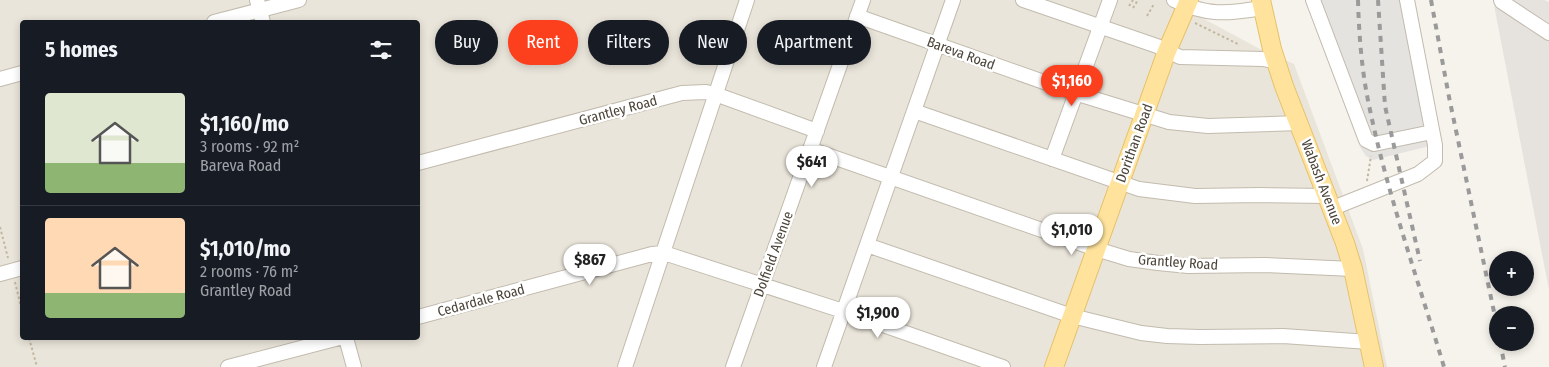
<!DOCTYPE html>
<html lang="en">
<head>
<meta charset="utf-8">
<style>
	body { margin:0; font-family:"Fira Sans Condensed",sans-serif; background:#20242c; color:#f1f3f6; height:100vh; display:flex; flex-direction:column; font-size:19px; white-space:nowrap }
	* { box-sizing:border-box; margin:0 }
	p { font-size:16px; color:#9ea1a6 }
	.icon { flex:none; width:28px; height:28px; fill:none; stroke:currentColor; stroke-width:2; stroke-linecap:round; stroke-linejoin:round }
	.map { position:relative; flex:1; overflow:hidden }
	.side { position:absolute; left:20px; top:20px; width:400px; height:320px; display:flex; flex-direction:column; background:#171b24; border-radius:5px; box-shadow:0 2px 8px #0003 }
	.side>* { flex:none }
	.hud { position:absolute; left:435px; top:20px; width:475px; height:45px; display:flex; gap:10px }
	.fabs { position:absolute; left:1489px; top:251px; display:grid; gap:10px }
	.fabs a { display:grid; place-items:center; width:45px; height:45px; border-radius:50%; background:#171b24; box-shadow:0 2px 8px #0003; font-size:25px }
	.price { position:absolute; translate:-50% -42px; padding:0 11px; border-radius:18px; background:#fff; color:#222; font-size:16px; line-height:32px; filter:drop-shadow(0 1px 2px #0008) }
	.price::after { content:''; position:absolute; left:50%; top:30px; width:15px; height:11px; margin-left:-8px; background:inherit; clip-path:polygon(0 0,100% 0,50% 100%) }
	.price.selected { background:#fc3f1d; color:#fff }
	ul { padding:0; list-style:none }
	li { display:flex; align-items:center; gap:15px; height:125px; padding:0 25px }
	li+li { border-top:1px solid #363941 }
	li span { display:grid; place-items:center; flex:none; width:140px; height:100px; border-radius:5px; color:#555 }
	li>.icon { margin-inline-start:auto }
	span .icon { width:60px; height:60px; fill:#fffc; stroke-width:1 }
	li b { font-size:21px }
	h2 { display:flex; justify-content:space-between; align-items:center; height:60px; padding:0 25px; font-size:21px }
	.pill { padding:0 18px; border-radius:22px; background:#171b24; box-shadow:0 2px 8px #0003; font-size:18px; line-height:45px }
	.pill.selected { background:#fc3f1d; color:#fff }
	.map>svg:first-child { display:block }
	.residential { fill:#eae5da; fill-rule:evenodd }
	.industrial { fill:#e6e2dd }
	.parking { fill:#e5e3e0 }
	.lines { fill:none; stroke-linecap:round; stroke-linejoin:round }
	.minor-casing { stroke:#c2bbae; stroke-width:16 }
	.major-casing { stroke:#e6c16a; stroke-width:20 }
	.path { stroke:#c4b79f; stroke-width:2; stroke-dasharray:2.5 2.5; stroke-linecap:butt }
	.minor { stroke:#fff; stroke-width:14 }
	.major { stroke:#ffe39c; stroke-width:18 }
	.rail { stroke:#9a9a9a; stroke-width:4; stroke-dasharray:6 6; stroke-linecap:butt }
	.labels { text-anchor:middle; stroke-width:5; stroke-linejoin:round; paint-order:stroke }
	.street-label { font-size:14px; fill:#4b4439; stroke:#fff }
</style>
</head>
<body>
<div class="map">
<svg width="1549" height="367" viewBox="0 0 1549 367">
	<rect width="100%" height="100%" fill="#f6f3ec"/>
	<path class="residential" d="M0,0H1169L1258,48L1294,64L1363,249L1387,367H0ZM22,22H418V338H22Z"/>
	<path class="industrial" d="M1493,0H1544L1549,2V290Z"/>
	<path class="parking" d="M1305,0H1415L1442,143L1373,160L1366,156L1360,147Z"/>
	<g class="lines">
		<defs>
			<path id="minor" d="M257,0L263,22
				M1023,0L1157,46L1180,57L1263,59L1277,62
				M1174,0C1207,16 1227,14 1262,8
				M1313,0L1366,140L1374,144L1432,132
				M1501,0L1502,2L1549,33
				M857,16L1075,93L1169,122L1208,126L1300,123
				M214,22L299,0
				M0,79L22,73
				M914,111L1139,189L1195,196L1260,195L1328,196
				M810,149L1096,249L1129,259L1158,263L1188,266L1265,265L1353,269
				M1052,159L1110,0
				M418,163L682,93L706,92L715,94L817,131
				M1333,208L1418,174L1435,161V145L1407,0
				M867,245L1072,316L1141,333L1167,336L1200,337L1283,336L1369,342
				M0,274L22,268
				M418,317L652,254L664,253L843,311L1003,367
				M346,338L354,367
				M228,367L339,338
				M625,367L747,0
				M733,367L863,0
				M824,367L953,0"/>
			<path id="major" d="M1261,0L1272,49L1284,86L1345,243L1353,269L1374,367
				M1054,367L1167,51L1189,0"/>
		</defs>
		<use href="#minor" class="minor-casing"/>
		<use href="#major" class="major-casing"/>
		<path class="path" d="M1129,6L1133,0
			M1133,8L1138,0
			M1147,16L1154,4
			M1195,23L1240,45
			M1367,181L1371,156
			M0,227L8,258
			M15,282L22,311
			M29,338L37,367"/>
		<use href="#minor" class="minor"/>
		<use href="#major" class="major"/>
		<path class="rail" d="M1358,0C1359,37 1362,74 1370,110C1388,196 1419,283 1444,367
			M1378,0L1385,106L1420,261
			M1431,0L1449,97L1498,331
			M1500,342L1505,367"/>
	</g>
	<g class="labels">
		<g class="street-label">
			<text transform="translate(961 53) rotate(20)" y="5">Bareva Road</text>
			<text transform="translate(618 110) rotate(-15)" y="5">Grantley Road</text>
			<text transform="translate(1134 143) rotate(-70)" y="5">Dorithan Road</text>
			<text transform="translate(1322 182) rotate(69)" y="5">Wabash Avenue</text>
			<text transform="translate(773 254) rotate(-70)" y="5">Dolfield Avenue</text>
			<text transform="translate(1178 262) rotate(4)" y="5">Grantley Road</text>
			<text transform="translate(481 300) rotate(-15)" y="5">Cedardale Road</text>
		</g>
	</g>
</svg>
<div class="fabs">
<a>+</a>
<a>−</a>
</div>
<b class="price selected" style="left:1072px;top:107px">$1,160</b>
<b class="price" style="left:812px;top:188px">$641</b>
<b class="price" style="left:1072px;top:256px">$1,010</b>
<b class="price" style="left:590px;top:286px">$867</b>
<b class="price" style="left:878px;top:339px">$1,900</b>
<div class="hud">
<a class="pill">Buy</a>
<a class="pill selected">Rent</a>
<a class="pill">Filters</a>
<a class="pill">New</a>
<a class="pill">Apartment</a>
</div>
<section class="side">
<h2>5 homes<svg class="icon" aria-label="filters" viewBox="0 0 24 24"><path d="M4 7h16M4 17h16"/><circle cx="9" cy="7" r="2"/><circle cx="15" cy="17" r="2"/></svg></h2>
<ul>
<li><span style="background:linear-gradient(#dfe7d0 70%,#8fb573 0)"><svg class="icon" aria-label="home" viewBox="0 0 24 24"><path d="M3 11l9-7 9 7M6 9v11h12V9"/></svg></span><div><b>$1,160/mo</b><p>3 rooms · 92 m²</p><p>Bareva Road</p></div></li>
<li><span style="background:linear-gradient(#ffd9b3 75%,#8fb573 0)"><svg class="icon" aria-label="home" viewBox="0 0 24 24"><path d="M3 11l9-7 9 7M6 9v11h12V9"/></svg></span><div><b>$1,010/mo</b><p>2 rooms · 76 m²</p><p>Grantley Road</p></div></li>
</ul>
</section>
</div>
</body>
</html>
